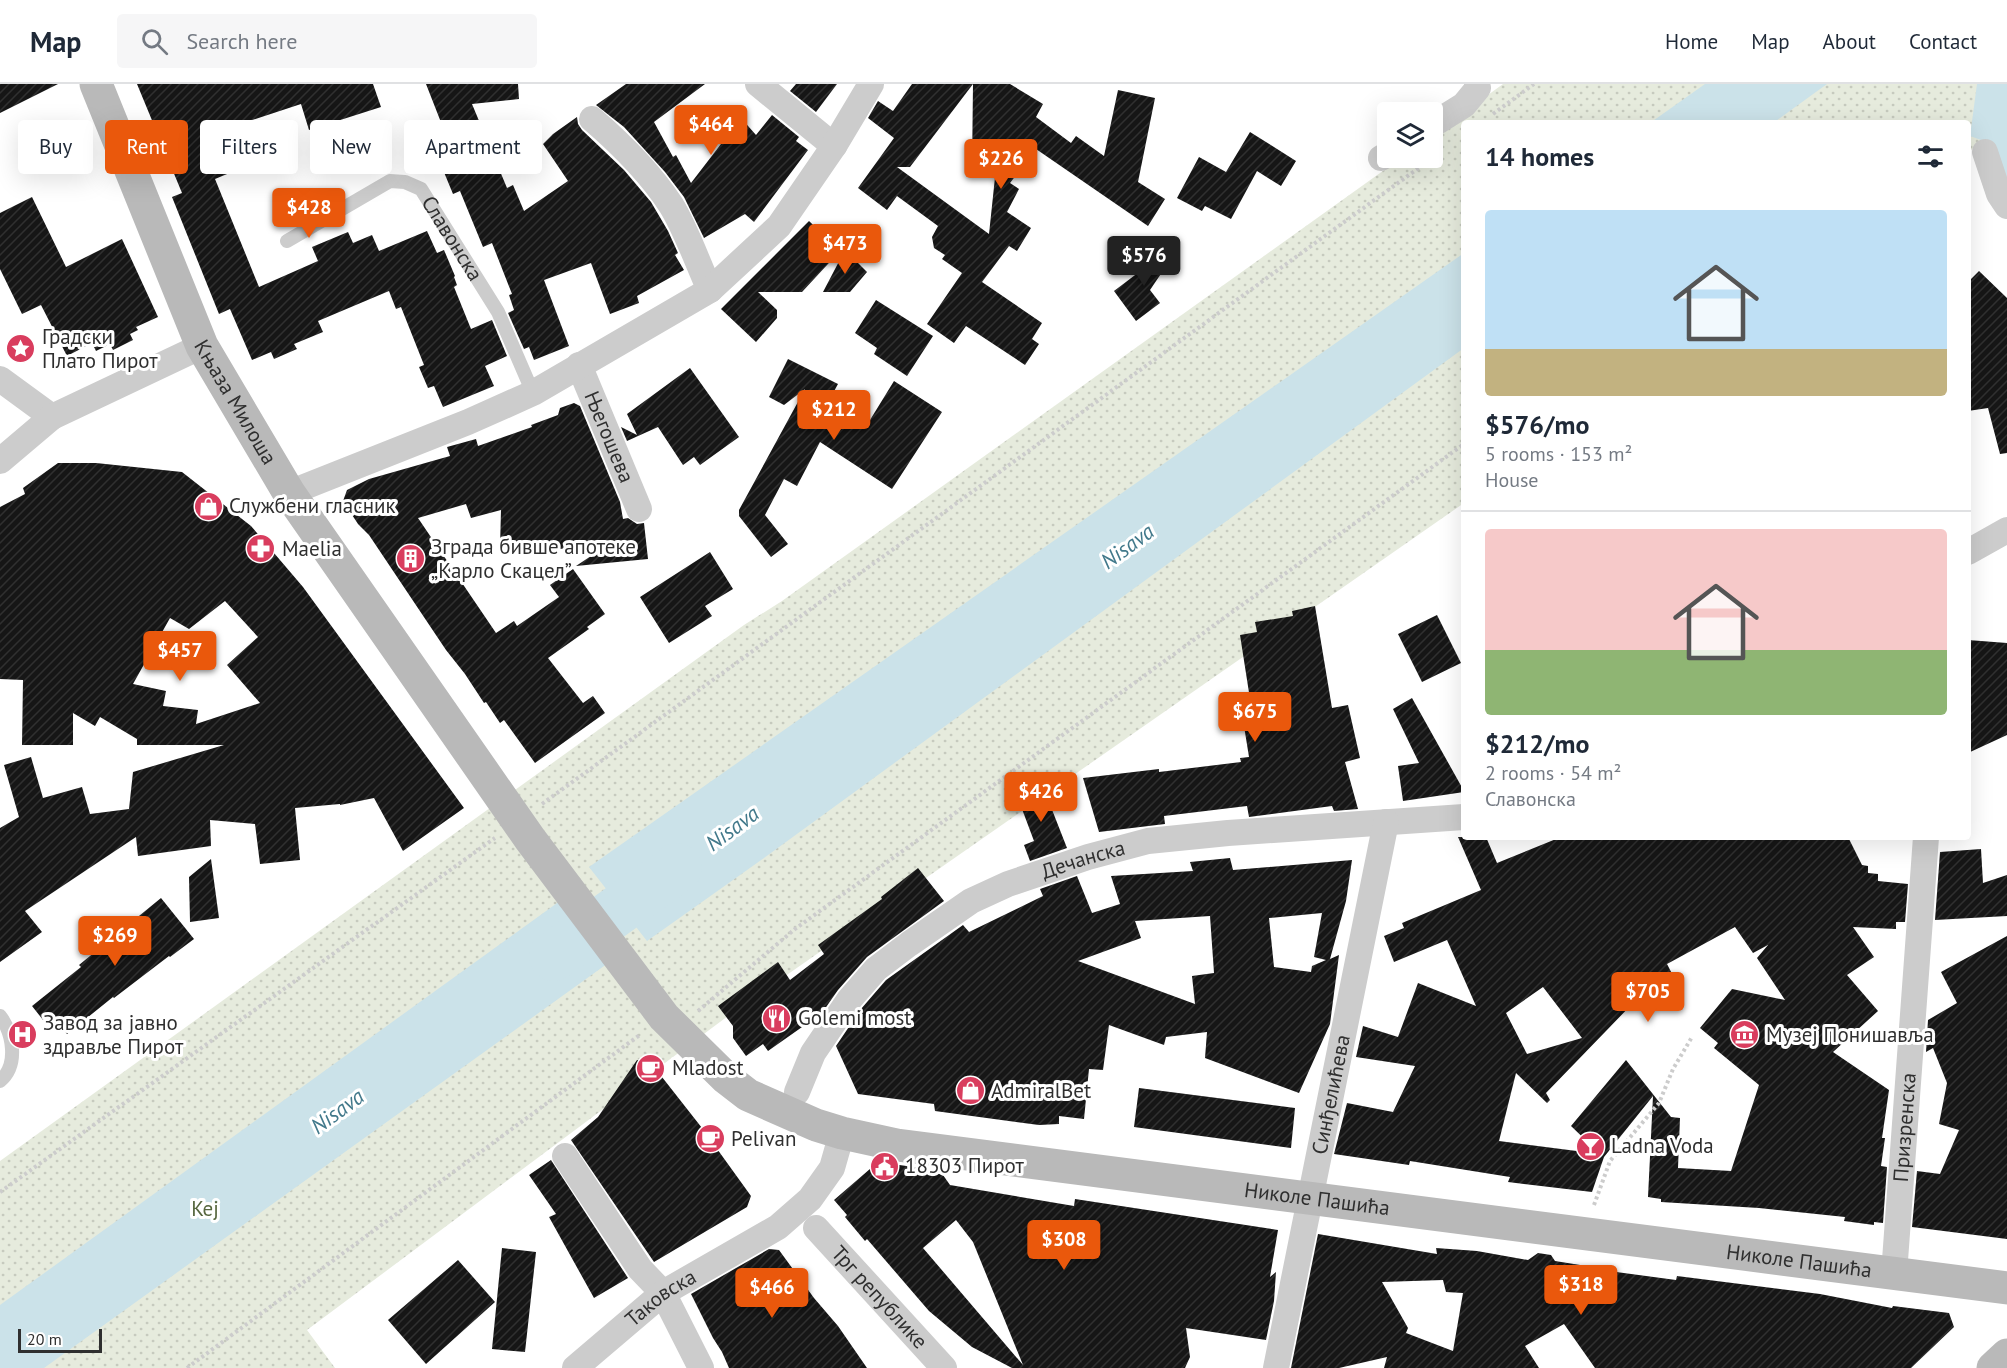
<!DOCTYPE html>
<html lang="en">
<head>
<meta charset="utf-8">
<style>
	body { margin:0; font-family:"PT Sans",sans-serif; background:#f6f6f7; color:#1f2937; height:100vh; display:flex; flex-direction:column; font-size:22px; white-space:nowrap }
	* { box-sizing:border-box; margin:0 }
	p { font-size:20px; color:#747a83 }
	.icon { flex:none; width:33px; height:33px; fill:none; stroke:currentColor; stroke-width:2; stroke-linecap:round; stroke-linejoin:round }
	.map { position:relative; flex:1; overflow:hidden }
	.side { position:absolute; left:1461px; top:36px; width:510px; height:720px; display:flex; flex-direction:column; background:#fff; border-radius:6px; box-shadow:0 6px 24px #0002 }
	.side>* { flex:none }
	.top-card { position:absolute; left:18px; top:36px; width:570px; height:54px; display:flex; gap:12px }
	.tools { position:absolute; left:1377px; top:18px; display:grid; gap:12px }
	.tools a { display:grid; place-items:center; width:66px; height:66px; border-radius:6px; background:#fff; box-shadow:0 6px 24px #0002; font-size:30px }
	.scale { position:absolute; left:18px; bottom:15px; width:84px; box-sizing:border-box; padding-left:6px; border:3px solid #2f2f2f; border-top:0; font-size:16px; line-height:21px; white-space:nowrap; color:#2f2f2f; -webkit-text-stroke:4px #fff; paint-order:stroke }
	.price { position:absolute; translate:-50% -51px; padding:0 14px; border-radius:6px; background:#ea580c; color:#fff; font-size:20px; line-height:39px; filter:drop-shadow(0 2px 3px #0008) }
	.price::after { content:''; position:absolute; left:50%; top:36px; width:18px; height:14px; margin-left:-9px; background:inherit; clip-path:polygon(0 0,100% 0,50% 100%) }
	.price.on { background:#222; color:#fff }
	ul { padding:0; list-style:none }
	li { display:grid; align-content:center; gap:12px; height:318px; padding:0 24px }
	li+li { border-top:2px solid #e0e1e3 }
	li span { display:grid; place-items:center; height:186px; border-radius:6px; color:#555 }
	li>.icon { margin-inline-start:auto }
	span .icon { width:108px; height:108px; fill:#fffc; stroke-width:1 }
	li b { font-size:26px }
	h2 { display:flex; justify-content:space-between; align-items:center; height:72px; padding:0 24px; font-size:26px }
	.pill { padding:0 21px; border-radius:6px; background:#fff; box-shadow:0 6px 24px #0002; font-size:21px; line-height:54px }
	.pill.on { background:#ea580c; color:#fff }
	header { display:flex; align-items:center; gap:36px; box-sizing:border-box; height:84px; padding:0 30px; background:#fff; border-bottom:2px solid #e0e1e3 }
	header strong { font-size:28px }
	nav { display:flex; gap:33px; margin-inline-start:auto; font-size:21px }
	.search { width:420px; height:54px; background:#f6f6f7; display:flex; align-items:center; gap:15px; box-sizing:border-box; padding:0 21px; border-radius:6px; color:#747a83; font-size:22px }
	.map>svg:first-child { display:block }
	.grass { fill:url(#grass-dots) }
	.water { fill:#cbe2e9 }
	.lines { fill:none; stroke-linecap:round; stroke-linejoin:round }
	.river { stroke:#cbe2e9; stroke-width:50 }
	.building { fill:url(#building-hatch); fill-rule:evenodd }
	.path { stroke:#ccc; stroke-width:4; stroke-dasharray:3 3; stroke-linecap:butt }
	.lane { stroke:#ccc; stroke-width:14 }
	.street { stroke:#ccc; stroke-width:26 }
	.secondary { stroke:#b9b9b9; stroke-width:33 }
	.labels { text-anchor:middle; stroke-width:6; stroke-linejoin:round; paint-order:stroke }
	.street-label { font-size:21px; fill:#2f2f2f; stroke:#fff }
	.poi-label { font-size:21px; fill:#2f2f2f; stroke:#fff; text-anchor:start }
	.park-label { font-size:21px; fill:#57673f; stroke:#fff }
	.water-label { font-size:22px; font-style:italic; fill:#42798b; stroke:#fff }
</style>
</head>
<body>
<header>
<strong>Map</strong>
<div class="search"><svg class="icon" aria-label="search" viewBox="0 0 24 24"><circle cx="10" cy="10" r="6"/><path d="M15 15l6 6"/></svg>Search here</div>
<nav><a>Home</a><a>Map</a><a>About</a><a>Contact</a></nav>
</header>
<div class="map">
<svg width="2007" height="1284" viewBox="0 0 2007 1284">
	<defs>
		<pattern id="grass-dots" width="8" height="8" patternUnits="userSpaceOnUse" patternTransform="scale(1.5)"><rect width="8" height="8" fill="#e6ebdd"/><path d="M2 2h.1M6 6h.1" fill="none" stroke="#c6cabe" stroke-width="1.8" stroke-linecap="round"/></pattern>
		<pattern id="building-hatch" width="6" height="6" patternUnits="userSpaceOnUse" patternTransform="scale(1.5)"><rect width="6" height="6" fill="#161616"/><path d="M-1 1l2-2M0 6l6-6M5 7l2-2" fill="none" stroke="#303030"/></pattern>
	</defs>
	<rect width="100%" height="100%" fill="#fff"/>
	<path class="grass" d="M1503,0H2007V41L1968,68V39H1464V419L728,932L307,1246L335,1284H0V1077L744,541L782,517L1401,74H1432L1433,51Z"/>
	<path class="water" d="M1705,0H1827L1773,39H1650Z
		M1977,0H2007V97L1992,60L1970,52Z
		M1464,169V264L764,774L647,857L589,783Z
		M571,809L618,872L44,1284H0V1221Z"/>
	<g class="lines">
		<path class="river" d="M554,872L677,784"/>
	</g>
	<path class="building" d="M0,0H58L0,29Z
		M137,0H373L381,23L309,46L301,20L228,44L244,83L215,95L259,203L318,177L312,163L348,148L353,159L372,151L379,167L427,147L437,169L444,166L455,192L454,193L457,201L454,203L471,245L492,236L507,272L485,282L494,302L443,323L434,302L428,304L419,283L424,281L401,223L396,225L389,207L318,237L323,248L294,260L297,265L274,275L271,268L252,276L230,225L219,230L172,113L182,109Z
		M426,0H518L519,15L472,20L507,104L513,101L524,127L568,97L543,60L553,50L577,33L578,40L582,46L624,86L651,118L668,147L678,169L675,171L684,186L637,212L639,219L610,230L591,179L544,196L569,262L534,276L529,263L524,265L508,229L514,226L509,211L512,210L492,159L483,163L460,107L453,110L429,52L444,46Z
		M626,0H705L654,38L673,73L676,71L691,99L741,34L756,51L772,31L799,53L796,57L808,66L754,138L745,130L704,154L684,113L665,88L624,43L596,21Z
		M796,0H837L816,28L790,7Z
		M912,0H973L910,83H897L989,150L996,84H972L973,0H1010L1043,20L1036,33L1071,59L1076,52L1104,72L1118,6L1155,14L1138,98L1165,115L1148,142L1036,65L1010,99L1019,105L1007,128L1031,144L1017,167L1009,162L982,198L1042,239L1032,255L1039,260L1025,281L966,242L954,259L927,240L962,189L942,175L945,171L934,164L932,153L938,142L897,112L887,126L858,104L894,54L868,34L878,17L893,27Z
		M1250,48L1296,77L1281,102L1257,87L1231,135L1205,122L1202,127L1177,114L1199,73L1226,88Z
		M32,113L66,183L122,155L158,233L136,243L138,246L130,250L133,256L113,266L110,260L96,267L92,259L67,272L41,221L22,230L0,185V129Z
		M809,137L840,167L802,208H758L777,226V234L756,258L721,225Z
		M1176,160L1179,163L1150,206L1160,219L1136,237L1114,207Z
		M845,166L867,188L850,208H823Z
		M1979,187L2007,214V369L2000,370L1988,324L1968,327V198Z
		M876,216L933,252L907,292L874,270L877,264L855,249Z
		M788,275L838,300L827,320L870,336L894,297L942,328L892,405L820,358L797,402L784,395L765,431L788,460L771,473L739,432V426L805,305L784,321L769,313Z
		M690,284L739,353L700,381L694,373L683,381L658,343L627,357L621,343L637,351L627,330Z
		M574,319L580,322L620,418L623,435L628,434L637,440L644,439L648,475L576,482L600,466L500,463L501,426L471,434L466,420L418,434L496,549L514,537L517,542L559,513L550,501L573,485L605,530L587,543L589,545L548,574L583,619L593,612L605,629L535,679L504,636L500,639L486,618L484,619L465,590L446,566L369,451L358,440L343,417L347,406L369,395L450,372L447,363L476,355L478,362L532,343L531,341L558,331L560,324Z
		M58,379H96L182,388L251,442L303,503L464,724L403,767L374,714L340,721V720L295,724L300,776L260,780L255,740L210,736L211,762L138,772L136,753L25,827L42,848L0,878V744L19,733L4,681L31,673L43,714L82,703L90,730L129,725L133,688L224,661H137V655L100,633L95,642L73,629V661H22L23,596L0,595V423L25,410L23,404ZM225,517L258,553L227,581L260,619L196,640L198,626L163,622L166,607L133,600L170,534L189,545Z
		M710,468L733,505L705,522L712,532L669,559L640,513Z
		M1315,522L1332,624L1348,621L1360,674L1345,678L1358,725L1334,727L1332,722L1249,733L1247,722L1164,732L1165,740L1099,748L1083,694L1159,685V688L1241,678L1240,674L1249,673L1240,617L1250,615L1240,551L1257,548L1255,538L1293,532L1292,527Z
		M1437,531L1461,579L1422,598L1398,550Z
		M1968,556L2007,559V651L1968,669Z
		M1412,614L1464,707V708L1403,717L1398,682L1419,679L1393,625Z
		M1040,695L1067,764L1030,777L1024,761L1034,757L1022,725L1027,723L1021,707Z
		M1458,753H1486L1497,779L1561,753H1848L1862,781L1868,782V789L1878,790V797L1908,800L1905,838H1896V845L1853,843L1874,873L1847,891L1878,927L1833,968L1889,1006L1882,1054H1885L1881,1082L1887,1083L1883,1139L1874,1138V1141L1844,1137L1845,1133L1759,1124L1661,1118V1115L1648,1113L1653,1012L1604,1073L1592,1108L1508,1098L1510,1093L1410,1077L1409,1081L1334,1070L1347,1019L1393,1028L1415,982L1356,973L1363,942L1398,953L1418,899L1476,922L1447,856L1394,878L1384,852L1404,844L1402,839L1481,806ZM1735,843L1753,869L1768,861L1757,874L1785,916L1732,905L1700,944L1718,959L1714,964L1759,1001L1731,1087L1678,1084L1680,1034L1671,1033L1626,976L1571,1042L1600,1070L1499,1057L1516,989L1547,1019L1550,1016L1546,1009L1635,917L1648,928L1682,909L1667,880ZM1543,903L1582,954L1527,970L1506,929Z
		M1981,765L1983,799L2007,791V832L1935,836L1940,768Z
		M1230,774L1233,786L1352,776L1346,817L1330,875L1339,871L1330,940L1299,1009L1205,974L1207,948L1166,953L1164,961L1109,941L1103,986L1089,985L1084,1035L1059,1032V1040L1039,1041L935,1027L934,1020L858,1010L836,962L861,925L886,896L963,841L969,848L1043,812L1040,805L1077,792L1092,829L1120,820L1111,792L1193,787L1190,778ZM1322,829L1314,873L1326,876L1312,882L1311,888L1274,883L1269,834ZM1210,832L1214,889L1192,892L1195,920L1078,877L1141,854L1135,837Z
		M211,775L219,834L190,838L189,793Z
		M918,784L944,817L867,873L838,906L822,929L768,967L763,960L746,972L733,954V942L718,922L778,878L790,896L824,870L818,861L882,815L881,813Z
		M161,814L194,855L170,873L169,872L114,914L113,913L67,950L55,935L47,941L32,922L81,883L79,881Z
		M2007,852V1155L1912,1143L1917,1087L1940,1090L1959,1046L1939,1040L1947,999L1933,964L1926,968L1928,936L1957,919L1941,888Z
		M637,976L651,979L702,1044L751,1112L747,1123L654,1178L571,1056L598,1033Z
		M1139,1004L1295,1024L1291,1064L1134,1043Z
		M551,1076L628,1194L594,1214L549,1133L556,1130L529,1091Z
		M878,1078L928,1085V1087L943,1091L950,1101L1074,1122L1075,1115L1278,1146L1270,1193L1276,1188L1274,1217L1266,1256L1186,1244L1190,1273L1185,1284H1012L972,1263L929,1227L867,1155L865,1157L845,1133L847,1131L834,1116ZM956,1136L973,1158L1023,1281L923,1164Z
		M1318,1150L1437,1170L1436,1164L1477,1167L1528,1176L1538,1169L1551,1171L1555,1177L1580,1181L1579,1183L1676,1196L1677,1192L1820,1210L1892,1224L1893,1222L1949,1229L1954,1243L1911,1284H1595L1564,1240L1525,1262L1539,1284H1384L1387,1273L1339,1284H1291ZM1443,1196L1446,1208L1463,1209L1453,1267L1406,1249L1408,1244L1382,1198Z
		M502,1164L536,1168L525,1268L492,1265Z
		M769,1165L779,1166L814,1214L838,1242L867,1284H729L722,1268L713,1254L691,1210Z
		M458,1176L495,1218L426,1280L388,1236Z"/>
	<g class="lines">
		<path class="path" d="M1493,30L1534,0
			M542,720L1442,67
			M698,927L795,845L1464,360
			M0,1108L495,754
			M1594,1121L1610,1077L1659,1019L1673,985L1692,953
			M187,1284L641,950"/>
		<g class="lane">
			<path id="s1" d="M287,157L390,97L405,98L421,105L498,228L533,309"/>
			<path d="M0,932C13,949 19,981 0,997"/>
		</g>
		<g class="street">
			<path d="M758,0L834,62"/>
			<path d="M592,35C621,60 650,89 671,121C686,145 698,180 710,206"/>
			<path d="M1432,41L1464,21L1478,4L1477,0"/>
			<path d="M1985,68L1999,110L2007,122"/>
			<path d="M1381,74L1388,70"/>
			<path id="s2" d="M579,281L639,425"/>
			<path d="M0,295L52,333"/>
			<path d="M0,377L52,333L202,262"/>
			<path d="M289,409L468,338L533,309L710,206L779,142L834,62L871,0"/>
			<path d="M1968,468L2007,446"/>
			<path id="s3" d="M797,1008L813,969L849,916L876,885L909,860L971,817L1008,800L1088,773L1148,757L1228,749L1464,733"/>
			<path d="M565,1072L640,1185L663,1209L701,1284"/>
			<path id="s4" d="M816,1144L944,1284"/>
			<path id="s5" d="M1894,1190L1926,753"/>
			<path id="s6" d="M575,1284L663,1209L778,1143L810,1115L832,1084L842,1049"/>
			<path id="s7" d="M1276,1284L1386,738"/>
		</g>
		<g class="secondary">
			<path id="s8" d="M96,0L202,262L289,409L530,755L664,933L726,994L748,1011L816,1041L842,1049L897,1061L2007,1204"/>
			<path d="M1993,1284L2007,1271"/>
		</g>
	</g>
	<defs>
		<symbol id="sight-disc" viewBox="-11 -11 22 22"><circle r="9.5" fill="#d93d5e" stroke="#fff"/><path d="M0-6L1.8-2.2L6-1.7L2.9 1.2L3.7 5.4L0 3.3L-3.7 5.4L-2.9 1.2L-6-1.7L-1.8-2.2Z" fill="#fff"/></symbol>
		<symbol id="shop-disc" viewBox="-11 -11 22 22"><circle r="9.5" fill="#d93d5e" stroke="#fff"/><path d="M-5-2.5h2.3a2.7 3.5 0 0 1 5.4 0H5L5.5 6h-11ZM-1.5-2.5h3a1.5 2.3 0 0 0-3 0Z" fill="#fff"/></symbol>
		<symbol id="pharmacy-disc" viewBox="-11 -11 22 22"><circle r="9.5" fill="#d93d5e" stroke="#fff"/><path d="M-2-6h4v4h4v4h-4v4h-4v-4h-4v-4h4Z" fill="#fff"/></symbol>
		<symbol id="building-disc" viewBox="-11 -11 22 22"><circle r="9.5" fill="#d93d5e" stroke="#fff"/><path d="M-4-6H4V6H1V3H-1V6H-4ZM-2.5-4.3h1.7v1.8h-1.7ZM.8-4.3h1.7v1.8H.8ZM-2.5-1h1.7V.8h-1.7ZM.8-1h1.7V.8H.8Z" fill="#fff"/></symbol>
		<symbol id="restaurant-disc" viewBox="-11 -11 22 22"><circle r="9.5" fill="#d93d5e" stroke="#fff"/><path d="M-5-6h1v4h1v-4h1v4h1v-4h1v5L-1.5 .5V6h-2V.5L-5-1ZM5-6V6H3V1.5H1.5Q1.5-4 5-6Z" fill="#fff"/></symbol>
		<symbol id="hospital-disc" viewBox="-11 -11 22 22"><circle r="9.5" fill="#d93d5e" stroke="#fff"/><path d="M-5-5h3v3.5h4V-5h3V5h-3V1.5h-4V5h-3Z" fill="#fff"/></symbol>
		<symbol id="museum-disc" viewBox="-11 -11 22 22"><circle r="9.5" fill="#d93d5e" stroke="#fff"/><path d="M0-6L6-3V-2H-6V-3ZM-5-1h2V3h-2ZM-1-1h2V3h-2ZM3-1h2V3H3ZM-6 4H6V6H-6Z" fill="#fff"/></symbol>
		<symbol id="cafe-disc" viewBox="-11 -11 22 22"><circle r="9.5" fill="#d93d5e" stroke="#fff"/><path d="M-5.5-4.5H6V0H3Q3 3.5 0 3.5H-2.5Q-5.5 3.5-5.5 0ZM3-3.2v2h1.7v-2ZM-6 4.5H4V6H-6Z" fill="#fff"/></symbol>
		<symbol id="bar-disc" viewBox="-11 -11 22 22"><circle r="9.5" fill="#d93d5e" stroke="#fff"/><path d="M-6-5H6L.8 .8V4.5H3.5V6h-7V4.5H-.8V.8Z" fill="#fff"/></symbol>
		<symbol id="civic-disc" viewBox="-11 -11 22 22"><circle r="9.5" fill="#d93d5e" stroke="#fff"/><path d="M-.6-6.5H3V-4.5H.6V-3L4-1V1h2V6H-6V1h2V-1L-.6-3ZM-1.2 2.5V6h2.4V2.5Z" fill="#fff"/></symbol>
	</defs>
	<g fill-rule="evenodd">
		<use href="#sight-disc" x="4" y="248" width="33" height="33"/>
		<use href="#shop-disc" x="192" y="406" width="33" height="33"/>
		<use href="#pharmacy-disc" x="244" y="448" width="33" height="33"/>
		<use href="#building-disc" x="394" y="458" width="33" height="33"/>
		<use href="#restaurant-disc" x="760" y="918" width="33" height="33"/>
		<use href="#hospital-disc" x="6" y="934" width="33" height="33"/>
		<use href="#museum-disc" x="1728" y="934" width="33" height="33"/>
		<use href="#cafe-disc" x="634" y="968" width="33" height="33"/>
		<use href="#shop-disc" x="954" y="990" width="33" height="33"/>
		<use href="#cafe-disc" x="694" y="1038" width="33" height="33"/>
		<use href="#bar-disc" x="1574" y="1046" width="33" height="33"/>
		<use href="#civic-disc" x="868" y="1066" width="33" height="33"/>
	</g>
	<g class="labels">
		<g class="street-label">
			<text dy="7" stroke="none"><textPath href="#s1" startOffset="210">Славонска</textPath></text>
			<text dy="7" stroke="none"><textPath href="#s8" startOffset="348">Књаза Милоша</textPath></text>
			<text dy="7" stroke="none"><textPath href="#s2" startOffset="78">Његошева</textPath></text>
			<text dy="7" stroke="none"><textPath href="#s3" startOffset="384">Дечанска</textPath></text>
			<text dy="7" stroke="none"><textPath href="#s7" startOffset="279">Синђелићева</textPath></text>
			<text dy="7" stroke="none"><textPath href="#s5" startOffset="147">Призренска</textPath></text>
			<text dy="7" stroke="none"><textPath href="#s8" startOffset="1794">Николе Пашића</textPath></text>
			<text dy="7" stroke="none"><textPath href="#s8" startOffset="2280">Николе Пашића</textPath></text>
			<text dy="7" stroke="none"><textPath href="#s4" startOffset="94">Трг републике</textPath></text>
			<text dy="7" stroke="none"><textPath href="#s6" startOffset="111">Таковска</textPath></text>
		</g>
		<g class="poi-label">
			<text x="42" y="260">Градски<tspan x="42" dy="24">Плато Пирот</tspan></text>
			<text x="229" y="429">Службени гласник</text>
			<text x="431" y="470">Зграда бивше апотеке<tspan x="431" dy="24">„Карло Скацел”</tspan></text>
			<text x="282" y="472">Maelia</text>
			<text x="798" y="941">Golemi most</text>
			<text x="43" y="946">Завод за јавно<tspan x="43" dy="24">здравље Пирот</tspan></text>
			<text x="1766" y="958">Музеј Понишавља</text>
			<text x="672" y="991">Mladost</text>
			<text x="991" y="1014">AdmiralBet</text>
			<text x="731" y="1062">Pelivan</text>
			<text x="1611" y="1069">Ladna Voda</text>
			<text x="905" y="1089">18303 Пирот</text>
		</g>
		<g class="park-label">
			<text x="205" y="1132">Кеј</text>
		</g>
		<g class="water-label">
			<text transform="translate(1127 462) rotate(-36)" y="8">Nisava</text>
			<text transform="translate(732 744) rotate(-36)" y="8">Nisava</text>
			<text transform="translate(337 1027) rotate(-36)" y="8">Nisava</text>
		</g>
	</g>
</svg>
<div class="tools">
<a><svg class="icon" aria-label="layers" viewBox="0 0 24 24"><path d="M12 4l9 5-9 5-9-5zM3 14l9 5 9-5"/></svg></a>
</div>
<div class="scale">20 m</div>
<b class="price" style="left:711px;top:72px">$464</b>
<b class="price" style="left:1001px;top:106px">$226</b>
<b class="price" style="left:309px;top:155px">$428</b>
<b class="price" style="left:845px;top:191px">$473</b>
<b class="price on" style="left:1144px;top:203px">$576</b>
<b class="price" style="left:834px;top:357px">$212</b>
<b class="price" style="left:180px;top:598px">$457</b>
<b class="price" style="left:1255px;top:659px">$675</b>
<b class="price" style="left:1041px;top:739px">$426</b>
<b class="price" style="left:115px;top:883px">$269</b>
<b class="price" style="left:1648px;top:939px">$705</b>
<b class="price" style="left:1064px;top:1187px">$308</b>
<b class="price" style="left:1581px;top:1232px">$318</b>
<b class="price" style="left:772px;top:1235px">$466</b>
<div class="top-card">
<a class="pill">Buy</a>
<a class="pill on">Rent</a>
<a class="pill">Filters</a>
<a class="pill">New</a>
<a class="pill">Apartment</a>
</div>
<section class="side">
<h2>14 homes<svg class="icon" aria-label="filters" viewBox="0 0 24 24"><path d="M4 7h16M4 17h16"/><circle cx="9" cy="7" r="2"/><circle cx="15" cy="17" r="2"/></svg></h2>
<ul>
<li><span style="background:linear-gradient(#bfe0f5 75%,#c2b280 0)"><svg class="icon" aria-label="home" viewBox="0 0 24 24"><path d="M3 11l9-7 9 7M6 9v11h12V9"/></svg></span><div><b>$576/mo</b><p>5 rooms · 153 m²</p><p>House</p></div></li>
<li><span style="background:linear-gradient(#f6c9c9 65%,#8fb573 0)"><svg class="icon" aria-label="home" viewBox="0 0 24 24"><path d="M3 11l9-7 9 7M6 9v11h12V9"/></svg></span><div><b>$212/mo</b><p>2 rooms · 54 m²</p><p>Славонска</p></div></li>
</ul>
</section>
</div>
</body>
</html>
